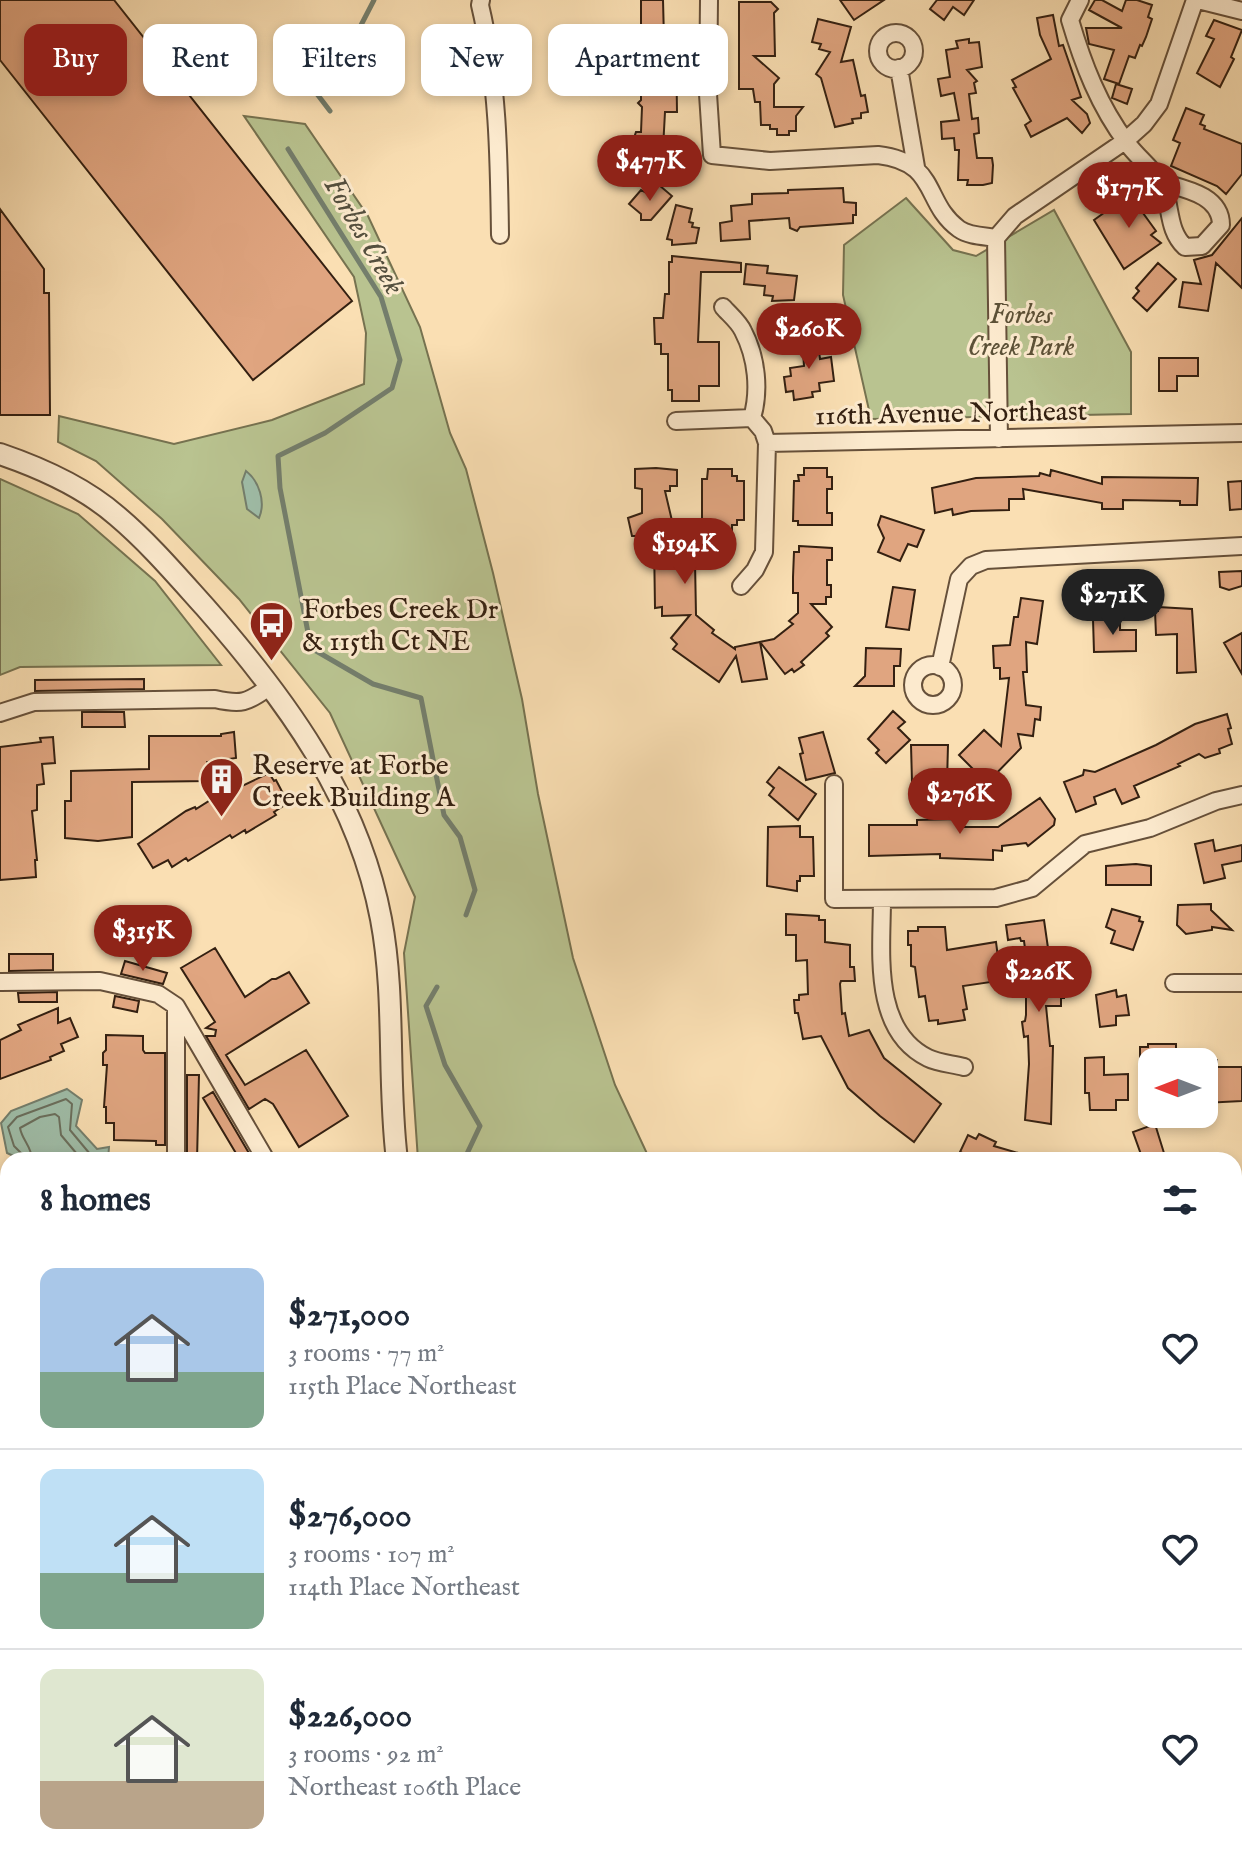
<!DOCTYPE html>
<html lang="en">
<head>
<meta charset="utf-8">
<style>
	body { margin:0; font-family:"IM FELL English",serif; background:#f6f6f7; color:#1f2937; height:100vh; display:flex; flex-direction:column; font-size:30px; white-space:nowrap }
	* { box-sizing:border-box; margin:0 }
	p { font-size:26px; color:#747a83 }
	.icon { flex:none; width:44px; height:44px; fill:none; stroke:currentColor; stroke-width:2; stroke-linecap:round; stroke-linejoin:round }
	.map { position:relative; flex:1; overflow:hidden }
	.panel { position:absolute; left:0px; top:1152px; width:1242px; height:714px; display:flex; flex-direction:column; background:#fff; border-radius:24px 24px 0 0; box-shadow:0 4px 12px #0003 }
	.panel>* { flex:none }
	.guide { position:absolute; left:24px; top:24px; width:800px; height:72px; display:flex; gap:16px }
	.needle { width:52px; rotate:270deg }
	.controls { position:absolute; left:1138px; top:1048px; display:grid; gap:16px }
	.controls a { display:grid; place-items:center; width:80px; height:80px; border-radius:16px; background:#fff; box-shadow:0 4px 12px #0003; font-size:40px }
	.price { position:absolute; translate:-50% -68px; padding:0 18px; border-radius:28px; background:#8f2418; color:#fff; font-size:26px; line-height:52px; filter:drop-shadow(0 2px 4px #0008) }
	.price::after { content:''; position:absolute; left:50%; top:48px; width:24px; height:18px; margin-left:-12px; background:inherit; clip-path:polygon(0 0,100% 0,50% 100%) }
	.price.active { background:#222; color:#fff }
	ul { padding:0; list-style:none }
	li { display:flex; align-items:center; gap:24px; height:200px; padding:0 40px }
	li+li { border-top:2px solid #e0e1e3 }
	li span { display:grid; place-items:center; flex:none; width:224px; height:160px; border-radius:16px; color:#555 }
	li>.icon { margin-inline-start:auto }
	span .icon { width:96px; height:96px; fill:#fffc; stroke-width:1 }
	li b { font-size:34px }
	h2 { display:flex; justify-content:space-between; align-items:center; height:96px; padding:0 40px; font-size:34px }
	.pill { padding:0 28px; border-radius:16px; background:#fff; box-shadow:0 4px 12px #0003; font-size:28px; line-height:72px }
	.pill.active { background:#8f2418; color:#fff }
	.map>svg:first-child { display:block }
	.green { fill:#b9c390; stroke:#767250; stroke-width:2 }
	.water { fill:#9fbda8; stroke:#747e6c; stroke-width:2 }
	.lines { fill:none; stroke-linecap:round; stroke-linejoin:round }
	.shore { stroke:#6a6e5c; stroke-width:2 }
	.stream { stroke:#747e6c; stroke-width:5 }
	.building { fill:#e0a580; stroke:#342011; stroke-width:2 }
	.minor-casing { stroke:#66503a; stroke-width:20 }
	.tertiary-casing { stroke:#66503a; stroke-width:24 }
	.minor { stroke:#fceace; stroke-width:16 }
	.tertiary { stroke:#fceace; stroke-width:20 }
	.labels { text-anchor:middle; stroke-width:6; stroke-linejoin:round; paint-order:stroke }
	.park-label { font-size:28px; font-style:italic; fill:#5c5137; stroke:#fceace }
	.street-label { font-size:28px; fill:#342011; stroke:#fceace }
	.poi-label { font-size:28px; fill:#342011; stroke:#fceace; text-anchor:start }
	.water-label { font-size:30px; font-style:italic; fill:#544f3e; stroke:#fceace }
</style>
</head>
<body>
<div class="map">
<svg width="1242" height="1865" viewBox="0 0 1242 1865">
	<rect width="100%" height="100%" fill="#fadfb3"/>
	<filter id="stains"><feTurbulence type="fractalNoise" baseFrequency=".0025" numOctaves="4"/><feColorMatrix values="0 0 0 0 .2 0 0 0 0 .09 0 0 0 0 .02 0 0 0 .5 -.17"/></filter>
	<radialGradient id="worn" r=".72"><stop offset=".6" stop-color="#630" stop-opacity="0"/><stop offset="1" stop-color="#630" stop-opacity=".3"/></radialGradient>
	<path class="green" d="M244,116L305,124L368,216L420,327L450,433L466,469L493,573L522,699L538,794L573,958L615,1085L650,1160H418L404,953L415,897L330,713L239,599L162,519L96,461L58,442L59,416L174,444L272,420L364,384L366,333L354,277Z
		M906,198L953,250L976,256L1054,210L1131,352V414L871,419L843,295L844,245Z
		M0,479L78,514L155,581L221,665L20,667L0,675Z
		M0,1405L8,1419V1716H0Z
		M1234,1521H1242V1679L1234,1676Z
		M1234,1710L1242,1714V1865H937L936,1858H1234Z
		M466,1858H594L596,1865H466Z"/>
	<path class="water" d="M246,471C259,481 266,502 259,518L247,509L242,482Z
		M67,1089L82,1100L76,1126L97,1149L109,1147L108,1160H22L7,1153L1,1123L11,1111Z"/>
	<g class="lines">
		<path class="shore" d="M22,1160L21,1153L14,1146L8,1127L17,1117L66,1099L72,1104L70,1130L90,1154L101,1160
			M32,1160C32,1147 22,1140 20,1128L40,1117L55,1114L59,1117L61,1135L82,1160"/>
		<path class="stream" d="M345,56L374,0
			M320,81L314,90L330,111
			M288,149L381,297L400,360L392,388L325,433L278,456L280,488L311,648L373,684L421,698L444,815L460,837L475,890L466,915
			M437,987L426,1006L445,1065L480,1126L464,1160
			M593,1858L597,1865"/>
	</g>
	<path class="building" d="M0,0H114L352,301L253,380L0,60Z
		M641,0H663L664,39H676L677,112H665L663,149H656V162H636L634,156L635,135L636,132H641L642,107L638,103L641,100Z
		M840,0H884L854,20Z
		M937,0H974L964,15L953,7L944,20L930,9Z
		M1095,0H1102L1122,11L1126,0H1137L1152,5L1148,17L1152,19L1146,37L1142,46L1140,45L1135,58L1129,56L1119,84L1104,79L1114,50L1089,44L1086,28H1122L1089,10Z
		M739,2H771L778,9L774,13L775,56H754L779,78L774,84V107H803L796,116V131H789V135H777V129H770V125H761L760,102H755L753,89H739Z
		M1053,15L1059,46L1063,45L1081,97L1072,100L1087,114L1090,123L1082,133L1067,118L1031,137L1025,125L1031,121L1013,88L1016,87L1012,80L1051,59L1040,35L1037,18Z
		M818,19L851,27L841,62L853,60L861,96L865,95L868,112L861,113V118L852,119L853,123L835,127L821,78L816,74L830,52L819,49L821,44L812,42Z
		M1214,20L1242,30L1231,57L1234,59L1220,87L1197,73L1214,39L1206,36Z
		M969,39V43L979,42L982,67L967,70L977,81L974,83L976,93L969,94L972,119L978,118L979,133L974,134L977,158H992L993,165L992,183L983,185H967L968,180H958L959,150H955L954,138L942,139L941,122L959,120L954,93L941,96L938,79L950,77L946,50L958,48L956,41Z
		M1116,84L1132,89L1127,104L1112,98Z
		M1186,108L1204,115L1200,124L1205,126L1204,129L1242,144V174L1226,194L1217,186L1171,166L1180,143L1173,140Z
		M659,185L672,196L651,220H641V214L629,204L641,190L650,195Z
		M843,188L844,202L856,203V215H853V223L800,227L797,231L790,228L789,218L749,221L750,239L721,241L720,223L732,221L731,206L752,204V194L788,193V190Z
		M1145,191L1155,205L1143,213L1156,231L1151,235L1161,243L1124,269L1094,220L1122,200L1126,205Z
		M676,205L692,209L689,222L693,223L692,227L699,228L696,243L672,245V240L667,239Z
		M0,209L44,269V293H49L50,415H0Z
		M1242,218V288L1216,263L1208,311L1179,307L1183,282L1201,284L1194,260L1212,255Z
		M672,256L741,263V272H701L698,342H719V386H699V401H672V390H668V354H661V344H655L654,318H663L665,294H669V262H672Z
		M1158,263L1176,279L1147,311L1133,298L1139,291L1136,288Z
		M746,264L768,266L767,273L797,276L794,300L772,301L773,296L764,295L765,286L744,284Z
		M817,335L820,359L831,357L834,381L819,383L820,391L812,392L813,397L794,400L793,391L786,392L784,377L791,376L790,368L804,366L802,337Z
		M1159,358H1198V376H1177V391H1159Z
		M656,468L677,470V486H670V491H665L673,525L666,526L671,549L684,550V557H689V561L695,562L696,615L714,630L712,633L735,649V647L760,642L767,679L742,682L736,656L719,682L673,649L677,644L671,638L690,615L662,616V607L655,608L654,541L641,544L639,536H632L628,518L642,513V489L635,488V469Z
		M804,468H827V477H832V489H827V513H832V525H798V521H793L794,481H799L798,475H804Z
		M708,469H732V476H737V481H744V520H737V525H732V532H710L709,524H702V479H707Z
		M1051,470L1102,484V477L1198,478L1197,505H1180V501L1123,500V509H1102V503L1023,489L1024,499H1009V510L971,511L953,515L952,509L935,513L932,488L976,478L1039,476L1040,473L1050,476Z
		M1242,481V509L1230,510L1228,482Z
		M881,516L924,530L917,547L908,544L900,561L878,552L884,538L878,525Z
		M799,546L832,548V560H827V585H831V597H826V604H811L832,627L826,633L829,636L801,662L804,665L794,672L792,669L785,674L760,642L774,639L793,624L789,621L798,613V593H793V577L794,552H799Z
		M1242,571V586L1229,590L1220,587L1219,572Z
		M893,587L915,590L909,630L886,627Z
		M1021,598L1043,601L1037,644L1026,642L1027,672H1023L1026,705L1041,707L1040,720L1035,719L1033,736L1018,734L1021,748L987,783L959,755L984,730L1001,746L1009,678L1000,679V668H994L993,646L1010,645L1014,617H1018Z
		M1158,607L1192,609L1196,672L1177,673V634L1156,635L1155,611H1158Z
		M1093,619H1120V630H1136V651L1094,652Z
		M1242,633V674L1224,643Z
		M866,648L901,649L900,666H894V686H855L865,676Z
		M144,679V689L35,691V680Z
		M893,711L905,722L898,728L910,740L886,763L876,753L879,750L868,739Z
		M82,712H124L125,727H82Z
		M1227,714L1231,728L1228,729L1232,744L1219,749L1220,753L1205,758L1199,754L1178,764L1180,766L1134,786L1139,797L1122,804L1115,789L1094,797L1096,804L1076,812L1064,782L1083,775L1084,770L1095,772L1156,745L1195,724Z
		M234,732L236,758L207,762L208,781L132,782V837L98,841L65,838V801H71V771L149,769V736H221V734Z
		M823,732L835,773L806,780L800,754L803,753L799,738Z
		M53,737L55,763L42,764L44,784L37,785V810L32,811L37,860H35L36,877L0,880V747L41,742L40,738Z
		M911,745H948L947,783L912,782Z
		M779,767L816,794L798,820L769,795L774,788L767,782Z
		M269,773L274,781L276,780L288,803L274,812L276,815L246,833L245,830L232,838L230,835L188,861L186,858L172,867L168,860L153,868L138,844L186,811L195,807L196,809L236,784L238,788Z
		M1040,798L1055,819L1054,825L1028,846L1026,843L1002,846V851L993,850V860L940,858V854L869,856V825H917V820L958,819V827H998Z
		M800,826V837H813L814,876H800V881H797V891L767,886L768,827Z
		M1213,840L1215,851L1242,845V861L1222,865L1225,878L1204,883L1195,844Z
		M1136,864L1151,866V885H1106V866Z
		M1211,904V910L1232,930L1212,927V930L1186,934L1177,925L1178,905Z
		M1112,909L1140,917L1139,921L1143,922L1133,950L1111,943L1115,931L1106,927Z
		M786,914L819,916V920H825V942L850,945V967H854L855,981H841L840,984L842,1014L845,1013L849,1036L869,1030L884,1058L941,1104L914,1142L880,1116L848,1088L821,1036L803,1039L798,1013H795L794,1000H799V995L808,994L807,960L796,961V935H786Z
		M1044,920L1049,955H1064V998H1061V1006H1046L1050,1046H1053L1051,1124L1025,1120L1029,1064L1028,1036L1024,1037L1022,1022L1025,1021L1026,1015V956L1024,941H1021L1020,938L1008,940L1006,925Z
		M918,927H945L947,950L996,942L999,965L990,966L991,982L963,986L967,1009L963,1010L965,1020L938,1024V1020L929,1021L925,996L919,997L915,967L911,966V945H908V931H918Z
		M215,948L245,997L272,979H276L289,972L309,1003L226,1055L245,1085L306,1050L348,1116L299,1147L273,1104L265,1099L249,1109L206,1036H215L216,1030L206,1028L215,1022L181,968Z
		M9,954H53V970L9,971Z
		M125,961L167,973L163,984L121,974Z
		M1116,990L1117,997L1126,995L1129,1015L1116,1016V1025L1100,1027L1096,995Z
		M57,992V1002H19L18,993Z
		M115,996L139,1001L137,1012L113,1007Z
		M58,1008V1023L70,1018L78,1037L61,1044L64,1051L50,1057L51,1060L0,1079V1040L21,1030L18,1025Z
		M106,1035L143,1036V1050L145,1053H165V1145H156V1141L114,1140V1123H106V1107H104L107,1065H103V1053L106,1050Z
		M1148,1044H1176V1062H1152V1077H1140V1047H1148Z
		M1104,1057V1075L1128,1074V1100H1116V1110H1090L1089,1093H1085V1058Z
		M1204,1060H1217V1067H1242V1101L1204,1103Z
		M187,1075H199L197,1160H187Z
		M213,1092L253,1160H240L203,1098Z
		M1155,1124L1164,1153L1143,1160L1133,1132Z
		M979,1134L996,1142L994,1146L1032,1157L1031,1160H962L965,1154L960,1152L968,1135L976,1139Z"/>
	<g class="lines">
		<defs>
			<path id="minor" d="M481,0L480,5C498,81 499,158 500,235
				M709,0L708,94L712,155L770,161L878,155C939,162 923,203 959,229C969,236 984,236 996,238
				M1080,0L1070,20C1083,64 1099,106 1127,143C1136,156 1150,166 1159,180C1173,201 1165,228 1185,247L1202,246L1221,225C1221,195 1185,189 1161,182
				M1198,0L1242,11
				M878 51a18 18 0 1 1 36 0a18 18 0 1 1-36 0Z
				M899,68L916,167
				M996,238L1015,216L1125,141L1144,124L1159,104L1195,0
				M996,238L999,439
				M723,307C729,314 739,322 743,331C757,358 760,391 752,418
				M676,421L752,418L763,431L767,443L1242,433
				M741,586L755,570L764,552L767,443
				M913 685a20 20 0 1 1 40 0a20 20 0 1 1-40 0Z
				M940,667L959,579L971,566L986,560L1242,546
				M0,713L34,702L215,699C241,705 247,703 269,687
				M834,784V899L996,898L1032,888L1085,844L1150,828L1216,801L1242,795
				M882,899C882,950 871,1030 928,1058C938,1063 953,1064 964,1067
				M0,982L100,981L158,994L176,1006L266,1160
				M1174,983H1242
				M176,1010V1160
				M0,1276H8
				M0,1359L8,1373
				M1234,1361H1242
				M0,1848H8
				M297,1865L298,1858"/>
			<path id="tertiary" d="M0,454C41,468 84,487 117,516C149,543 177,576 205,607C285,698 358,797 381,919C396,998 387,1080 397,1160
				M906,1858L909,1865"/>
		</defs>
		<use href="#minor" class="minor-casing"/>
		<use href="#tertiary" class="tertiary-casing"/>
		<use href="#minor" class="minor"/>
		<use href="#tertiary" class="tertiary"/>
	</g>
	<defs>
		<symbol id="bus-pin" viewBox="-11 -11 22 30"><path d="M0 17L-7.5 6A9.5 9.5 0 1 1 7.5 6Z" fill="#8f2418" stroke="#fceace"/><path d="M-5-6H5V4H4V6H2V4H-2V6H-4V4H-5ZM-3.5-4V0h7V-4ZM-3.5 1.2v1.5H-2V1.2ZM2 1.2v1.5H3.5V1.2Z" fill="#fff"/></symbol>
		<symbol id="building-pin" viewBox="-11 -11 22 30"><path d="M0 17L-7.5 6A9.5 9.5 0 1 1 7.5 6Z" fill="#8f2418" stroke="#fceace"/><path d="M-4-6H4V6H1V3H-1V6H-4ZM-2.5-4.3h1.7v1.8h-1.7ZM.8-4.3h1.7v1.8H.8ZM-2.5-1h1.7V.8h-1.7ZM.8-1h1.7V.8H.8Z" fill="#fff"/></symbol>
	</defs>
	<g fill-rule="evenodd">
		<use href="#bus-pin" x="246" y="598" width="51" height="69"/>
		<use href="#building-pin" x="196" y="754" width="51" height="69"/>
	</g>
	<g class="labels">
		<g class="park-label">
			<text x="1021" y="323">Forbes<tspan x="1021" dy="32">Creek Park</tspan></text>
		</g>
		<g class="street-label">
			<text transform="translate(951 412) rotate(-1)" y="10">116th Avenue Northeast</text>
		</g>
		<g class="poi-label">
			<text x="302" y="618">Forbes Creek Dr<tspan x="302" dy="32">&amp; 115th Ct NE</tspan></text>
			<text x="252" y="774">Reserve at Forbe<tspan x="252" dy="32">Creek Building A</tspan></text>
		</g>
		<g class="water-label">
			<text transform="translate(365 235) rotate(60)" y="10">Forbes Creek</text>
		</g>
	</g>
	<rect width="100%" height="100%" filter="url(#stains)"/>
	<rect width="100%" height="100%" fill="url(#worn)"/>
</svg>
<div class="controls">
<a><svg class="needle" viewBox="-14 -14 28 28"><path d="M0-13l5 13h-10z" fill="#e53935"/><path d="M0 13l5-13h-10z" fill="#747a83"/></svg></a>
</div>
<b class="price" style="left:650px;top:203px">$477K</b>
<b class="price" style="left:1129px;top:230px">$177K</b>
<b class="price" style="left:809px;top:371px">$260K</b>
<b class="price" style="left:685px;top:586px">$194K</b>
<b class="price active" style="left:1113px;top:637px">$271K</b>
<b class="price" style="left:960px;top:836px">$276K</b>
<b class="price" style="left:143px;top:973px">$315K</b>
<b class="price" style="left:1039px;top:1014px">$226K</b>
<div class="guide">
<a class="pill active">Buy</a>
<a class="pill">Rent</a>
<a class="pill">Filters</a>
<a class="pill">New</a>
<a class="pill">Apartment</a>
</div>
<section class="panel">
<h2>8 homes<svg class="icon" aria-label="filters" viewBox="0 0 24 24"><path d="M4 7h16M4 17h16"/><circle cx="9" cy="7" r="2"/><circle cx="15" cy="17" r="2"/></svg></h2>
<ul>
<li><span style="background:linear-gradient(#a9c7e8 65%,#7fa58c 0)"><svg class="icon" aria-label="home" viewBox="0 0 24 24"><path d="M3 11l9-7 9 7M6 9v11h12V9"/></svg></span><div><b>$271,000</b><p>3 rooms · 77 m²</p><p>115th Place Northeast</p></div><svg class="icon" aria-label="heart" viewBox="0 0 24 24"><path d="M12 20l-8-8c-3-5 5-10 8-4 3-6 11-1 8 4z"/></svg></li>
<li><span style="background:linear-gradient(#bfe0f5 65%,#7fa58c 0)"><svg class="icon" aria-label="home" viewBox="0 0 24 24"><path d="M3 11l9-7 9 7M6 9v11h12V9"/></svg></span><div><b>$276,000</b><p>3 rooms · 107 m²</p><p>114th Place Northeast</p></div><svg class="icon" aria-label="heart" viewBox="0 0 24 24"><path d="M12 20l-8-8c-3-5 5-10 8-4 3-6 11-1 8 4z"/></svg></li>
<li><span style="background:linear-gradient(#dfe7d0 70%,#b9a48a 0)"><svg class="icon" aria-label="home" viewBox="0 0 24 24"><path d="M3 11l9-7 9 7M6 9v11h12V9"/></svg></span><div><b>$226,000</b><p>3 rooms · 92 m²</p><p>Northeast 106th Place</p></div><svg class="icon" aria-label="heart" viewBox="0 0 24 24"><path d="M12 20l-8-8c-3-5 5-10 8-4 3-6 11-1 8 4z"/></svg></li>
</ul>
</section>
</div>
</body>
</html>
